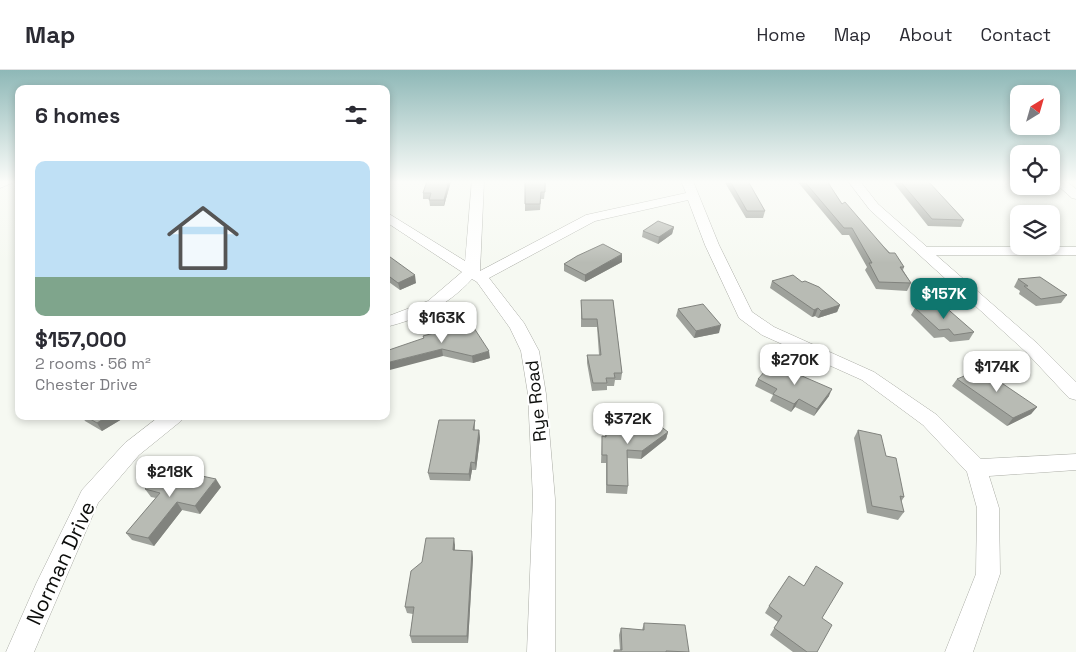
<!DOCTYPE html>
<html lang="en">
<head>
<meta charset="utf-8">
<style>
	body { margin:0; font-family:"Space Grotesk",sans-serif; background:#f2f2f3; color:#2b2b33; height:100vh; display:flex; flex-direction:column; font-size:19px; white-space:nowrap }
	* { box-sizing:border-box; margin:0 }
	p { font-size:16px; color:#7c7c81 }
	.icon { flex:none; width:28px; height:28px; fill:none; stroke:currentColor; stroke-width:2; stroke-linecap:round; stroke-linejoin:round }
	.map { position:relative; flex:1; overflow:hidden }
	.drawer { position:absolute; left:15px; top:15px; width:375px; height:335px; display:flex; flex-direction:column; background:#fff; border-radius:10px; box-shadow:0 2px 8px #0003 }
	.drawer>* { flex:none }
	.needle { width:32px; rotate:37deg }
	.tools { position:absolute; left:1010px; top:15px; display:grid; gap:10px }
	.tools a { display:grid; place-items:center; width:50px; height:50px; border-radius:10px; background:#fff; box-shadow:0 2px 8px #0003; font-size:25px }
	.price { position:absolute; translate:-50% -42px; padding:0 11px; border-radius:10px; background:#fff; color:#222; font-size:16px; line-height:32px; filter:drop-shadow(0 1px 2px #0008) }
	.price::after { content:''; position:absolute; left:50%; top:30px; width:15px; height:11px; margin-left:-8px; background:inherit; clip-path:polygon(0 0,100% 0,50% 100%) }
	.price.current { background:#0f766e; color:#fff }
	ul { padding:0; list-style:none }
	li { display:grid; align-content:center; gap:10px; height:265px; padding:0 20px }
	li span { display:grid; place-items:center; height:155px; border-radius:10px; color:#555 }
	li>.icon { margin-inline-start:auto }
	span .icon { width:90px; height:90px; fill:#fffc; stroke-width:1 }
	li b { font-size:21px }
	h2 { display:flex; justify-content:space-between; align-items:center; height:60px; padding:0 20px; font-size:21px }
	header { display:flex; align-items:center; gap:30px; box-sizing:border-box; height:70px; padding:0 25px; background:#fff; border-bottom:1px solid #e1e1e2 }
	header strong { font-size:24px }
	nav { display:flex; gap:28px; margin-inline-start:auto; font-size:18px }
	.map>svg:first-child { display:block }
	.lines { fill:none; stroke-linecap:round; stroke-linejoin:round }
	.street-casing { stroke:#aaaca5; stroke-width:1 }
	.street { fill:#fff; fill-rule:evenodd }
	.wall { fill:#9ea19b }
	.shaded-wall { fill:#81837e }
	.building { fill:#b8bbb4; stroke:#81837e }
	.labels { text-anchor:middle; stroke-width:4.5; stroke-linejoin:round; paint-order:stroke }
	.street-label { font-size:18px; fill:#0d0e0c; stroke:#fff }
	.near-street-label { font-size:21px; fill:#0d0e0c; stroke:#fff }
</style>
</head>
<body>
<header>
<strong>Map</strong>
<nav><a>Home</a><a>Map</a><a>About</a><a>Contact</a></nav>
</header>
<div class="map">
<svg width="1076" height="582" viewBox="0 0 1076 582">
	<rect width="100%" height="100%" fill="#f6f9f2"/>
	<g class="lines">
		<defs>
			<path id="street" d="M0,111H17L0,118Z
				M472,111H484L480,201L586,145L686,123L681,111H693L719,175L752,242L774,257L874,302L937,345L981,389L1076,384V400L989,406L999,438L1000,504L973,582H945L976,504L977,438L967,402L923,355L862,310L762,265L739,248L705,175L688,130L595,151L489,208L524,253L539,281L546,324L555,429V582H527L533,429L528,324L521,281L510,258L477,212L472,209C447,236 421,248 386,257V247L428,231L462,202L386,152V142L465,191Z
				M848,111H860L878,134L927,177H1076V185H936L1038,274L1076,312V330L1069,328L1026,282L870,140Z
				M1053,111H1066L1076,119V129L1072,128Z
				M160,346H184L181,351L139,385L98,433L34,582H6L36,514L82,420L125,373Z"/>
		</defs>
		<use href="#street" class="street-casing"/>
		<use href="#street" class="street"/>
	</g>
	<path class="wall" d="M451,111L444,136H430L429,129H423V123Z
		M530,111H546L544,129H541L540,140L525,141V112H530Z
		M724,111H748L765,141L763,148H746Z
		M797,111H827L842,134L904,197L903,200L911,213L907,221L876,219L865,200L867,197L849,165H842Z
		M893,111H928L964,150L961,157L928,156L893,112Z
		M674,157L672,164L658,174L642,167L643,161Z
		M386,184L416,213L400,220L386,210Z
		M622,192L585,212L564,201V194Z
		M1018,209L1067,225L1061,233L1036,236L1019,224L1020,221L1014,217Z
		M772,211L802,212L840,235L837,242L818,248L815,246L812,247L770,218Z
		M581,230H613L622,303L621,310H615L614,316H607V320L592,321L587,293V285H599L597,257H581Z
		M915,238L974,262L969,270L950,272L944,267L934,268L911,245Z
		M678,239L719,263L694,268L676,246Z
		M423,266L490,288L473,293L443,286L424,269Z
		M758,309L829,326L814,346L795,337L791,342L770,331L773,325L755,316Z
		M957,309L1037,337L1031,344L1007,356L952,316Z
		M82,346H127L102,361L85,351Z
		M475,350V360H479L480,368L476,400H472L470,411L430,410L428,403Z
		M606,354L668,362L666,369L641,389L627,388L628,416L627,424L606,423V393H601L602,366L605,367Z
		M858,360L886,386L904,427L901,432L904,442L898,450L867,443L854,368Z
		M221,417L200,444L182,440L154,476L132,470L126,463L156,428L151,427L145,419Z
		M455,475V480L472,481L473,488L468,573H412L410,566L413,544L407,543L405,537Z
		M769,536L822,548L817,582H793L770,565L778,552L765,543Z
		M644,553L689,582H614V580H620L619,565L621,558L642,560Z"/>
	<path class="shaded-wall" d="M449,111H451L444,136V130Z
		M674,157L672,164L658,174L659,167Z
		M622,184V192L585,212V205Z
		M415,205L416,213L400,220L398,213Z
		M840,235L837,242L818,248L821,241Z
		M818,238L815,246L812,247L814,240Z
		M721,255L719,263L694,268L696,261Z
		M442,279L443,286L386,301V293Z
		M489,281L490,288L473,293L472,286Z
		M832,319L829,326L814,346L817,339Z
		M799,329L795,337L791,342L794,334Z
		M1037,337L1031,344L1007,356L1013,348Z
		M108,346H127L102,361L97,353Z
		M479,360L480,368L476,400L475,393Z
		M668,362L666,369L641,389L642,381Z
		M471,392L472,400L470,411L469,404Z
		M216,409L221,417L200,444L195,436Z
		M177,432L182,440L154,476L148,468Z
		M454,468L455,475L454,488L453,480Z
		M472,481L473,488L468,573L467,566Z"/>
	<path class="building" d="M427,111H449L444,130H429L431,123H423Z
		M530,111H545V122H541L540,134H525V112H530Z
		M730,111H748L765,141H747Z
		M804,111H827L842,134L845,132L889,183H895L904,197H900L911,213L879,212L869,193H872L852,158H844Z
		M900,111H928L964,150L932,149Z
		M658,151L674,157L659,167L643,161Z
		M603,174L622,184L585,205L564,194L577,186Z
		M386,184L415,205L398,213L386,204Z
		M793,205L802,212L805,211L819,217L840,235L821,241L818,238L814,240L772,211Z
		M1040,207L1067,225L1041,229L1024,216H1028L1018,209Z
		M581,230H613L622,303H614L615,308H606L607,313H593L587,285H601L597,249H582Z
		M703,234L721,255L696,261L678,239Z
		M943,235L974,262L954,265L949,259L939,260L915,238Z
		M463,255L474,258L489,281L472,286L442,279L386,293V281L424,268L423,266Z
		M772,293L832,319L817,339L799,329L794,334L773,324L777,319L758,309Z
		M981,299L1037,337L1013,348L957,309Z
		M642,342L668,362L642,381L627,380L628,416L607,415V385H602V366L606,367V354L624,355Z
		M85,346H108L97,353Z
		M439,350H475L473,360H479L475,393L471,392L469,404L428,403Z
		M858,360L881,365L886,386L896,388L904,427L900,426L904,442L872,436Z
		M164,398L216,409L195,436L177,432L148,468L126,463L160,423L145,419Z
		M426,468H454L453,480L472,481L467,566H410L414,537H405L411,501L422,492Z
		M816,496L843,513L822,548L832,555L817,582H807L774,558L782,546L769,536L789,506L804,516Z
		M644,553L685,555L689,582L666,581V582H614V580H622L621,558L644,560Z"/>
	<linearGradient id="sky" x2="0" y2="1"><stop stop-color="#8eb8b7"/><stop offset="0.58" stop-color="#fbfcf9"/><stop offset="1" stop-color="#fbfcf9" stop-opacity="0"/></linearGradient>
	<rect width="1076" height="193" fill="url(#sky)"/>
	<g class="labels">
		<g class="street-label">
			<text transform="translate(536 331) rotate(-96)" y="6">Rye Road</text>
		</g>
		<g class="near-street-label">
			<text transform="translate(61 493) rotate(-65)" y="7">Norman Drive</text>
		</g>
	</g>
</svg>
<div class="tools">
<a><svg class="needle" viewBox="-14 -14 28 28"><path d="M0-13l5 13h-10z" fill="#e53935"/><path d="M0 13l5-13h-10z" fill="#7c7c81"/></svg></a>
<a><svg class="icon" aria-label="locate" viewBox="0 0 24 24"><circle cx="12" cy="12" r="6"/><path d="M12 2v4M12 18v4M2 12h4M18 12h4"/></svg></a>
<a><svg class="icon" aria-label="layers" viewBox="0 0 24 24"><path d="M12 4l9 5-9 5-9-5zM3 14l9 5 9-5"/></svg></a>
</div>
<b class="price current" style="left:944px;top:250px">$157K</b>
<b class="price" style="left:442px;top:274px">$163K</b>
<b class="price" style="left:795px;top:316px">$270K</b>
<b class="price" style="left:997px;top:323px">$174K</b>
<b class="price" style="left:628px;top:375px">$372K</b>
<b class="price" style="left:170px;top:428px">$218K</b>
<section class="drawer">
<h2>6 homes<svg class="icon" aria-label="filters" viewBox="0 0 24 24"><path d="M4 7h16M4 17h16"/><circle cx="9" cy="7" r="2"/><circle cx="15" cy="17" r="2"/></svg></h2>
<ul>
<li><span style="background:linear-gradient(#bfe0f5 75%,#7fa58c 0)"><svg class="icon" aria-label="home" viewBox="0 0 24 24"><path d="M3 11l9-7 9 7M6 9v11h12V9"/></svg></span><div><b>$157,000</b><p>2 rooms · 56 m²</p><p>Chester Drive</p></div></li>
</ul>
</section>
</div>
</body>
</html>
